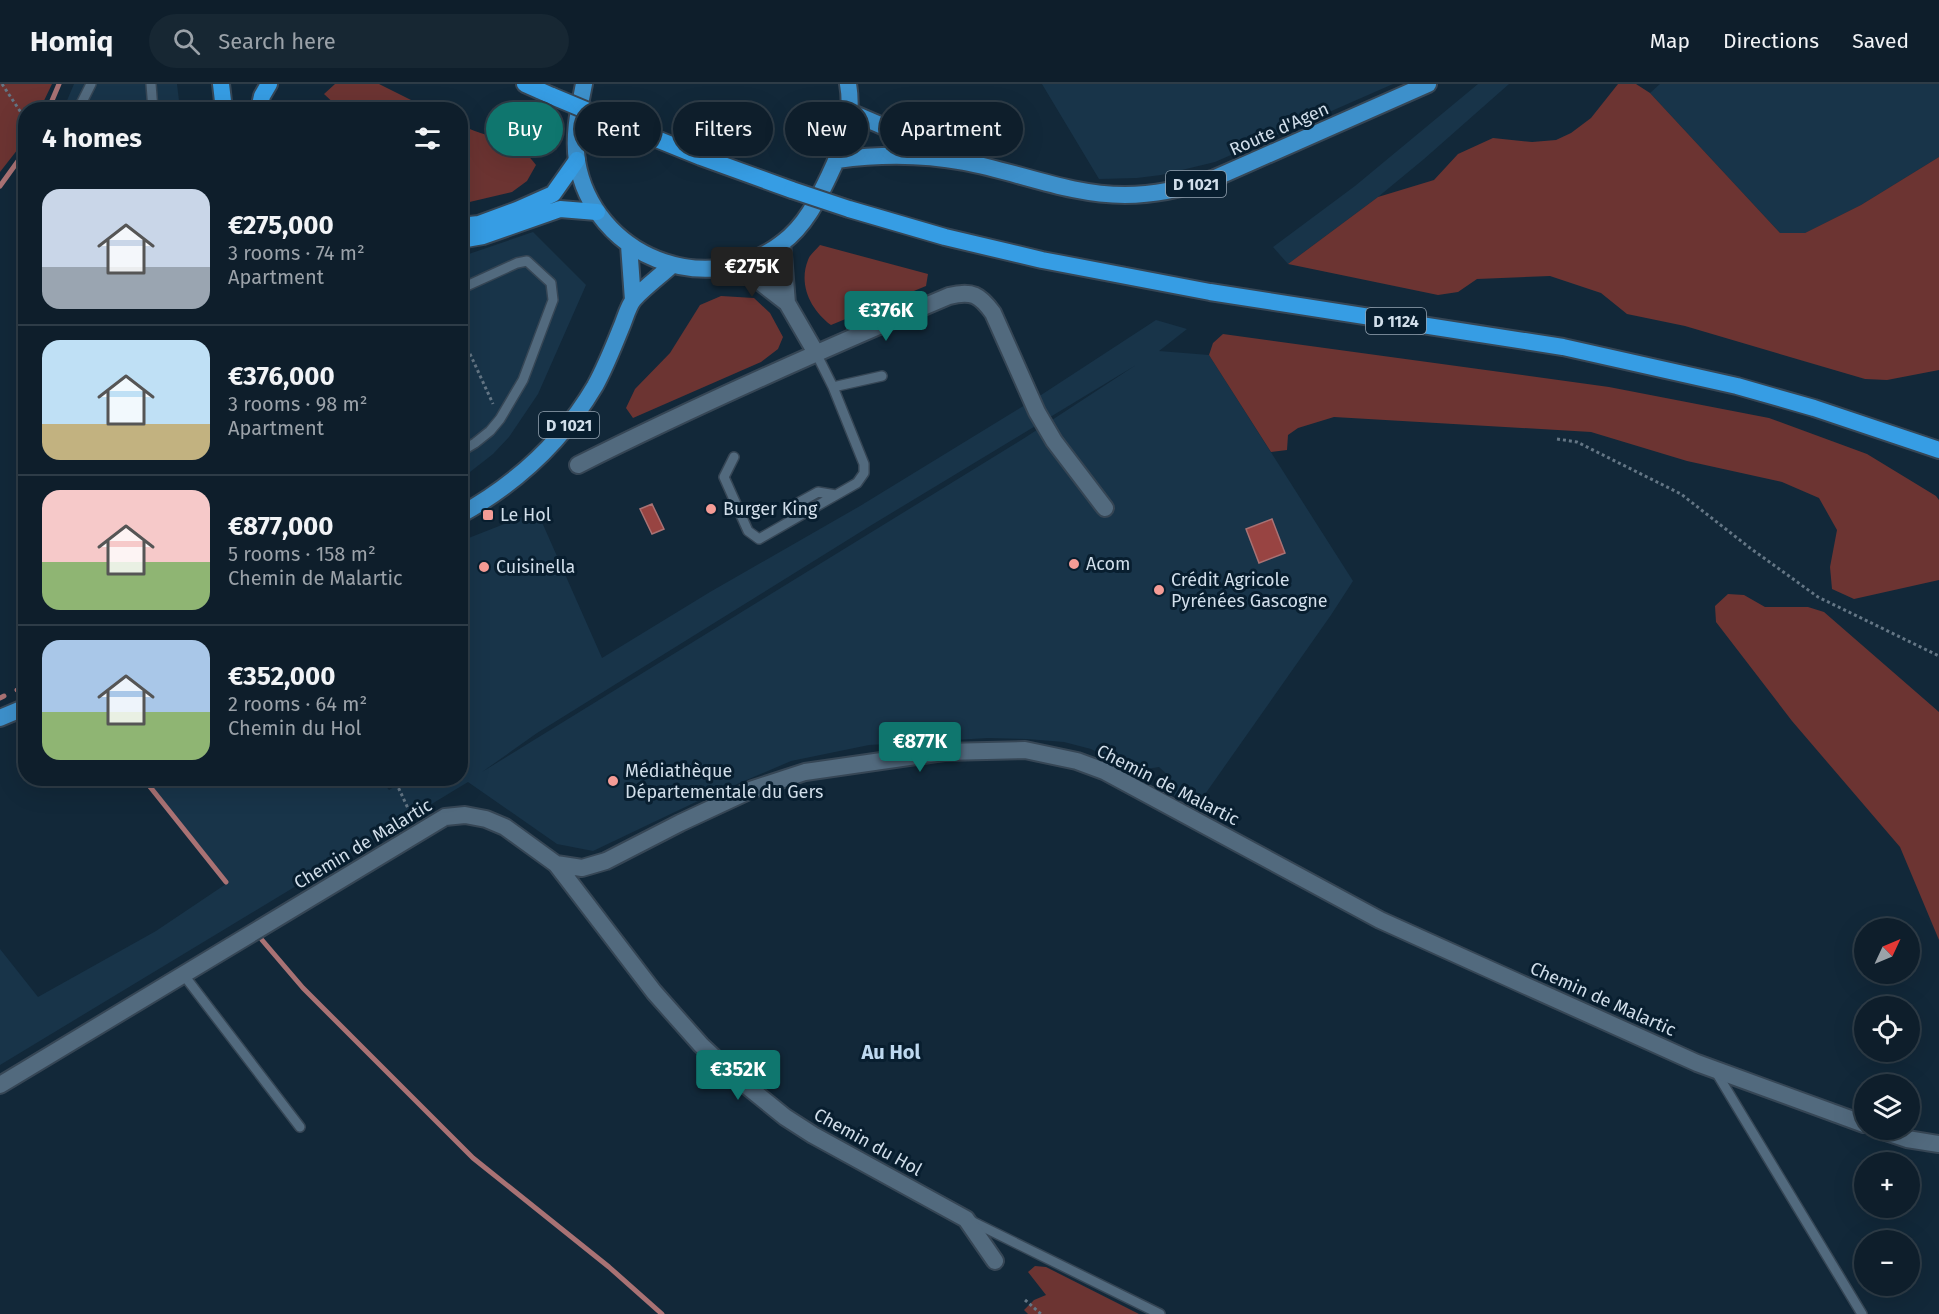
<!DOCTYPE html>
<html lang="en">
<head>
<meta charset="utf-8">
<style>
	body { margin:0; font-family:"Fira Sans",sans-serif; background:#172733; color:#f1f3f6; height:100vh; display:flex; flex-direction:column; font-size:22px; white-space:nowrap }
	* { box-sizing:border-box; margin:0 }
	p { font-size:20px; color:#9ba2a9 }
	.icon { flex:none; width:33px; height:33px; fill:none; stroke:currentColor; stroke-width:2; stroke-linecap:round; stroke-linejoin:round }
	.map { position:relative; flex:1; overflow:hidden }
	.details { position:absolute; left:18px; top:18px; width:450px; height:684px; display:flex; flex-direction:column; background:#0e1e2b; border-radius:24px; box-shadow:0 6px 24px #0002,0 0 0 2px #2e3c47 }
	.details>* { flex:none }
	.hud { position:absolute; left:486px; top:18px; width:570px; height:54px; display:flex; gap:12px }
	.needle { width:39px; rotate:46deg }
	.fabs { position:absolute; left:1854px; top:834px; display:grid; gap:12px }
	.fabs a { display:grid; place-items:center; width:66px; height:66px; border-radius:50%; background:#0e1e2b; box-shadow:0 6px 24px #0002,0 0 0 2px #2e3c47; font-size:30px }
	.price { position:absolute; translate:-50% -51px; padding:0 14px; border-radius:6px; background:#0f766e; color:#fff; font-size:20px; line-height:39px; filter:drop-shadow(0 2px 3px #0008) }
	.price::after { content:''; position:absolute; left:50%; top:36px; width:18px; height:14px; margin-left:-9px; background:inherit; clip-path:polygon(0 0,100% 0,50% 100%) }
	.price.current { background:#222; color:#fff }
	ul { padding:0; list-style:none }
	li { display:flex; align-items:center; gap:18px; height:150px; padding:0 24px }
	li+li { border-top:2px solid #2e3c47 }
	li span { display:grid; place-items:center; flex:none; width:168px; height:120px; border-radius:18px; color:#555 }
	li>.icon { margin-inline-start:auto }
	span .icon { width:72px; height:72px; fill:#fffc; stroke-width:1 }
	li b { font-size:26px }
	h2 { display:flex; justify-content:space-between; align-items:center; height:72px; padding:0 24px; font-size:26px }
	.tag { padding:0 21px; border-radius:27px; background:#0e1e2b; box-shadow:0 6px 24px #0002,0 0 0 2px #2e3c47; font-size:21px; line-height:54px }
	.tag.current { background:#0f766e; color:#fff }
	header { display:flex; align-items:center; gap:36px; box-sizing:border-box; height:84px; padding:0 30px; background:#0e1e2b; border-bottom:2px solid #2e3c47 }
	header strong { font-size:28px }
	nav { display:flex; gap:33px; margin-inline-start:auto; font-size:21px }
	.search { width:420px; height:54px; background:#172733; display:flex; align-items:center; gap:15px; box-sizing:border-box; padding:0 21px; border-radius:33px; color:#9ba2a9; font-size:22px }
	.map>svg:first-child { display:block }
	.built { fill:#183449; fill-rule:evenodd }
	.green { fill:#6c3432 }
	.water { fill:#984442; stroke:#a97274; stroke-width:1.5 }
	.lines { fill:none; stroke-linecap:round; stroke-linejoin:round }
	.stream { stroke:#a97274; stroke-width:5 }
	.service-casing { stroke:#364655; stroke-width:12 }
	.minor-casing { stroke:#364655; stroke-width:20 }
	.primary-casing { stroke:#364655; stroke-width:20 }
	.trunk-casing { stroke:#364655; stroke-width:20 }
	.path { stroke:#647685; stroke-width:3; stroke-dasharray:3 3; stroke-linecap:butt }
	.service { stroke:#526a7e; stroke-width:9 }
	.minor { stroke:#526a7e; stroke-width:16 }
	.primary { stroke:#3d90cb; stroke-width:16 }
	.trunk { stroke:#369de4; stroke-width:16 }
	.trunk-bridge-casing { stroke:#364655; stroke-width:20; stroke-linecap:butt }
	.trunk-bridge { stroke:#369de4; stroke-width:16 }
	.poi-dot { fill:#f59c96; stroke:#081e2f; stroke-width:2 }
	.labels { text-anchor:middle; stroke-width:6; stroke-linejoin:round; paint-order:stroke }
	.shield { fill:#081e2f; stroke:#95a4b2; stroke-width:1.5 }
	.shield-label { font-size:16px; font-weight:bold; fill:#d1deea }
	.street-label { font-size:18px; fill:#d1deea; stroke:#081e2f }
	.poi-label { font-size:18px; fill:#d1deea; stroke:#081e2f; text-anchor:start }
	.neighbourhood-label { font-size:20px; font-weight:bold; fill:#bed9f0; stroke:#081e2f }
</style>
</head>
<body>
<header>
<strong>Homiq</strong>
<div class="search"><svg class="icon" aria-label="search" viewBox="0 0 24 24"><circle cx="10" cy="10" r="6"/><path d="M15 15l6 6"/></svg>Search here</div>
<nav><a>Map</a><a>Directions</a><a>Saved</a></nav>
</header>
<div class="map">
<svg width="1939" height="1230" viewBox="0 0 1939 1230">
	<rect width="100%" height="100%" fill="#122839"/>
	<path class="built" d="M74,0H177L180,25L63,26Z
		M1042,0H1393L1215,78L1161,91L1137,94L1099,95Z
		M1478,0H1509L1424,75L1378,113L1288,180L1273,163L1355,102Z
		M1660,0H1939V73L1861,121L1805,149H1780L1650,9Z
		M533,148L586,201L538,310L509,353L493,370L461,395L460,173Z
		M1156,236L1187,245L1159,267L1209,271L1353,497L1331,531L1196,723L1166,707L1170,693L1159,683L1134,687L1091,665L1064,658L1027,655L988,654L869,661L791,677L700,716L593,767L557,760L468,698L0,981V865L38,913L156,847L229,798L145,695L379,694L389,706L408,695L460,694L461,457L537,427L602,574L710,508L860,422L1038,313ZM1136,281L1026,353L482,688L537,649L870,442Z"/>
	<path class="green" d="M0,0H52L40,25L26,26L25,56L0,88Z
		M335,0H379L429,25H340L324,10Z
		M1618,0H1636L1650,9L1780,149H1805L1861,121L1939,73V286L1887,296L1865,295L1685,242L1627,230L1601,209L1550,192L1477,195L1458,208L1438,211L1288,180L1378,113L1434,96L1458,70L1493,54L1532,58L1556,56L1571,49L1591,34Z
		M461,41C488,55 516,53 536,81L527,97L512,108L461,120Z
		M820,161L928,190L926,202L831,241C811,226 798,201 808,176C810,170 816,166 820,161Z
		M721,212L754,214L770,229L783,253L778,265L761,278L633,334L626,324L635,305L670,269L700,221Z
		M1223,250L1609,303L1769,334L1867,370L1936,412L1939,416V496L1854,515L1832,505L1830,483L1837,446L1819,414L1782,398L1687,377L1591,348L1334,333L1298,344L1288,351L1287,366L1271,368L1209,271L1213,259Z
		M1728,510L1744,511L1765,523H1808L1824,528L1939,628V856L1900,763L1792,637L1716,538L1715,522Z
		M1035,1182L1046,1183L1139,1230H1028L1024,1226L1034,1216L1046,1211L1028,1188Z"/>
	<path class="water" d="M652,420L664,445L652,450L640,425Z
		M1272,435L1285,469L1259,479L1246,445Z"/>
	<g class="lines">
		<path class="stream" d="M48,26L59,0
			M0,102L26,66
			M17,606L26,603
			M0,614L4,612
			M143,694L226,798
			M262,856L303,904L473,1074L609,1183L662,1230"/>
		<defs>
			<path id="service" d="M151,0L153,26
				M78,26L91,0
				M460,205L517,179L527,177L551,199L553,216L523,296L500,335L490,347L475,359L460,368
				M833,303L882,292
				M734,373L724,393L748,447L759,455L857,399L864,389V380L833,303L816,269
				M794,435L798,419L818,408L836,411
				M183,890L300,1043
				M1716,988L1862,1230
				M971,1137L1160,1230"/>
			<path id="minor" d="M782,159L787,219
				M738,181L787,219L816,269
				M578,381C699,320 824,265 949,212C972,206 980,211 993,229L1037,328L1054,357L1105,424
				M556,780L654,908L701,961L732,990L785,1033L813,1051L966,1135L995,1177
				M0,1001L445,733L465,731L486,735L505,743L556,780L582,784L606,777L680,739L753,705L805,688L944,668L1025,666L1077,677L1104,687L1380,836L1697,979L1864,1040
				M1880,1046L1907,1055L1939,1060"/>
			<path id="primary" d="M584,0C579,25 573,51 577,77C593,172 706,217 782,159C805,142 817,117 829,92C843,63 854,33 848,0
				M850,28L950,71
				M837,76C880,70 922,70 964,78C1019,88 1069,111 1125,111C1156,111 1186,104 1215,94L1428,0
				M629,161L633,216
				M460,431C516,400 562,358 595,302C605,284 613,264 621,244C625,235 628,222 634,215C645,203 660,192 672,181
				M0,634L26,623"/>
			<path id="trunk" d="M221,0L224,26
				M525,0L552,12
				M259,26L262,12L269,0
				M607,35L701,73L792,106
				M849,125L945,153L1042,176L1210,208L1563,263L1737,302L1814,324L1939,366
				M460,142L479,140L517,126L553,110L577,76
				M460,156L483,152L560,125L597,128"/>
		</defs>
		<use href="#service" class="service-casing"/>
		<use href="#minor" class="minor-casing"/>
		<use href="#primary" class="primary-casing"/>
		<use href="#trunk" class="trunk-casing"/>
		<path class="path" d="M2,0L22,30L26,40
			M460,248L493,320
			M1557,355L1577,358L1681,410L1750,464L1818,513L1939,572
			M392,694L399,705L412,733
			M1025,1216L1041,1230"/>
		<use href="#service" class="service"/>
		<use href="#minor" class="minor"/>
		<use href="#primary" class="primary"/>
		<use href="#trunk" class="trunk"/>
		<defs>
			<path id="trunk-bridge" d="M552,12L607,35
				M792,106L849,125"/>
		</defs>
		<use href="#trunk-bridge" class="trunk-bridge-casing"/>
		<use href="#trunk-bridge" class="trunk-bridge"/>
	</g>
	<g class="poi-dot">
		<circle cx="711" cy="425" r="6"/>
		<rect x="482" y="425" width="12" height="12" rx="3"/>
		<circle cx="1074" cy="480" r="6"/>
		<circle cx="484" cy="483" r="6"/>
		<circle cx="1159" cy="506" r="6"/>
		<circle cx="613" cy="697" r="6"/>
	</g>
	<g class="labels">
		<g class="shield">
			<rect x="1166" y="87" width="60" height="26" rx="4.5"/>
			<rect x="1366" y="224" width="60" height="26" rx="4.5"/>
			<rect x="539" y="328" width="60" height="26" rx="4.5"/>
		</g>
		<g class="shield-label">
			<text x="1196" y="106">D 1021</text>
			<text x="1396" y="243">D 1124</text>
			<text x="569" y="347">D 1021</text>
		</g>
		<g class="street-label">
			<text transform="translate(1279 45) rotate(-24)" y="6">Route d'Agen</text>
			<text transform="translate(1168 701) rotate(27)" y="6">Chemin de Malartic</text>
			<text transform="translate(363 760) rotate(-31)" y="6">Chemin de Malartic</text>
			<text transform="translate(1603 915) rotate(24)" y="6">Chemin de Malartic</text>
			<text transform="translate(868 1058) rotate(29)" y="6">Chemin du Hol</text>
		</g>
		<g class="poi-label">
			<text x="723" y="431">Burger King</text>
			<text x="500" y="437">Le Hol</text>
			<text x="1086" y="486">Acom</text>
			<text x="496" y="489">Cuisinella</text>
			<text x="1171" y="502">Crédit Agricole<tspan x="1171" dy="21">Pyrénées Gascogne</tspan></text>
			<text x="625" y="693">Médiathèque<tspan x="625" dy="21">Départementale du Gers</tspan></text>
		</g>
		<g class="neighbourhood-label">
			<text x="891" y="975">Au Hol</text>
		</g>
	</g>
</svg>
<div class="fabs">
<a><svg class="needle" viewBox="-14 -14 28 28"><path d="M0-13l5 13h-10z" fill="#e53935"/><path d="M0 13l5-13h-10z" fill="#9ba2a9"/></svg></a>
<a><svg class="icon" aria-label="locate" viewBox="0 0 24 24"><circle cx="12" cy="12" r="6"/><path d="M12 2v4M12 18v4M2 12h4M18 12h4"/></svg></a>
<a><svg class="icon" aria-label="layers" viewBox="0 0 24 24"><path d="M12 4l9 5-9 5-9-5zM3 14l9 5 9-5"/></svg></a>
<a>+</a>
<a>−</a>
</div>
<b class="price current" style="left:752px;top:214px">€275K</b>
<b class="price" style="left:886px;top:258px">€376K</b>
<b class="price" style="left:920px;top:689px">€877K</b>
<b class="price" style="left:738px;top:1017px">€352K</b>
<div class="hud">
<a class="tag current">Buy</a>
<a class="tag">Rent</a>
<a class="tag">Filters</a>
<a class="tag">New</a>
<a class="tag">Apartment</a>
</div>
<section class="details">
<h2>4 homes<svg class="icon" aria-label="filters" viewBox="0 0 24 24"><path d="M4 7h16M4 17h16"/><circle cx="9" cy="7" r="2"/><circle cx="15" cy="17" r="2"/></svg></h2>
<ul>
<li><span style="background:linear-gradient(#c9d6e8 65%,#9aa5b1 0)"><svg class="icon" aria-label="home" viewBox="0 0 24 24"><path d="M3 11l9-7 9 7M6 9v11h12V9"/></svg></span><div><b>€275,000</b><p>3 rooms · 74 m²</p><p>Apartment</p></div></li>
<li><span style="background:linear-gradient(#bfe0f5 70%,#c2b280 0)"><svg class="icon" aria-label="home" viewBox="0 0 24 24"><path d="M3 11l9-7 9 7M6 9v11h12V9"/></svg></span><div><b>€376,000</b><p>3 rooms · 98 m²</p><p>Apartment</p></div></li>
<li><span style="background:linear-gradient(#f6c9c9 60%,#8fb573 0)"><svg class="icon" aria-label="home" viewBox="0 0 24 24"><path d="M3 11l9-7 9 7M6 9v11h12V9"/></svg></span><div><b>€877,000</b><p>5 rooms · 158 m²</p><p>Chemin de Malartic</p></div></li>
<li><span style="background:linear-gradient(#a9c7e8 60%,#8fb573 0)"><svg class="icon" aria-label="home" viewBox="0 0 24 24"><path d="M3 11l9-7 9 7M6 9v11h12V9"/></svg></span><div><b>€352,000</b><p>2 rooms · 64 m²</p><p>Chemin du Hol</p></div></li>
</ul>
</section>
</div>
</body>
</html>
